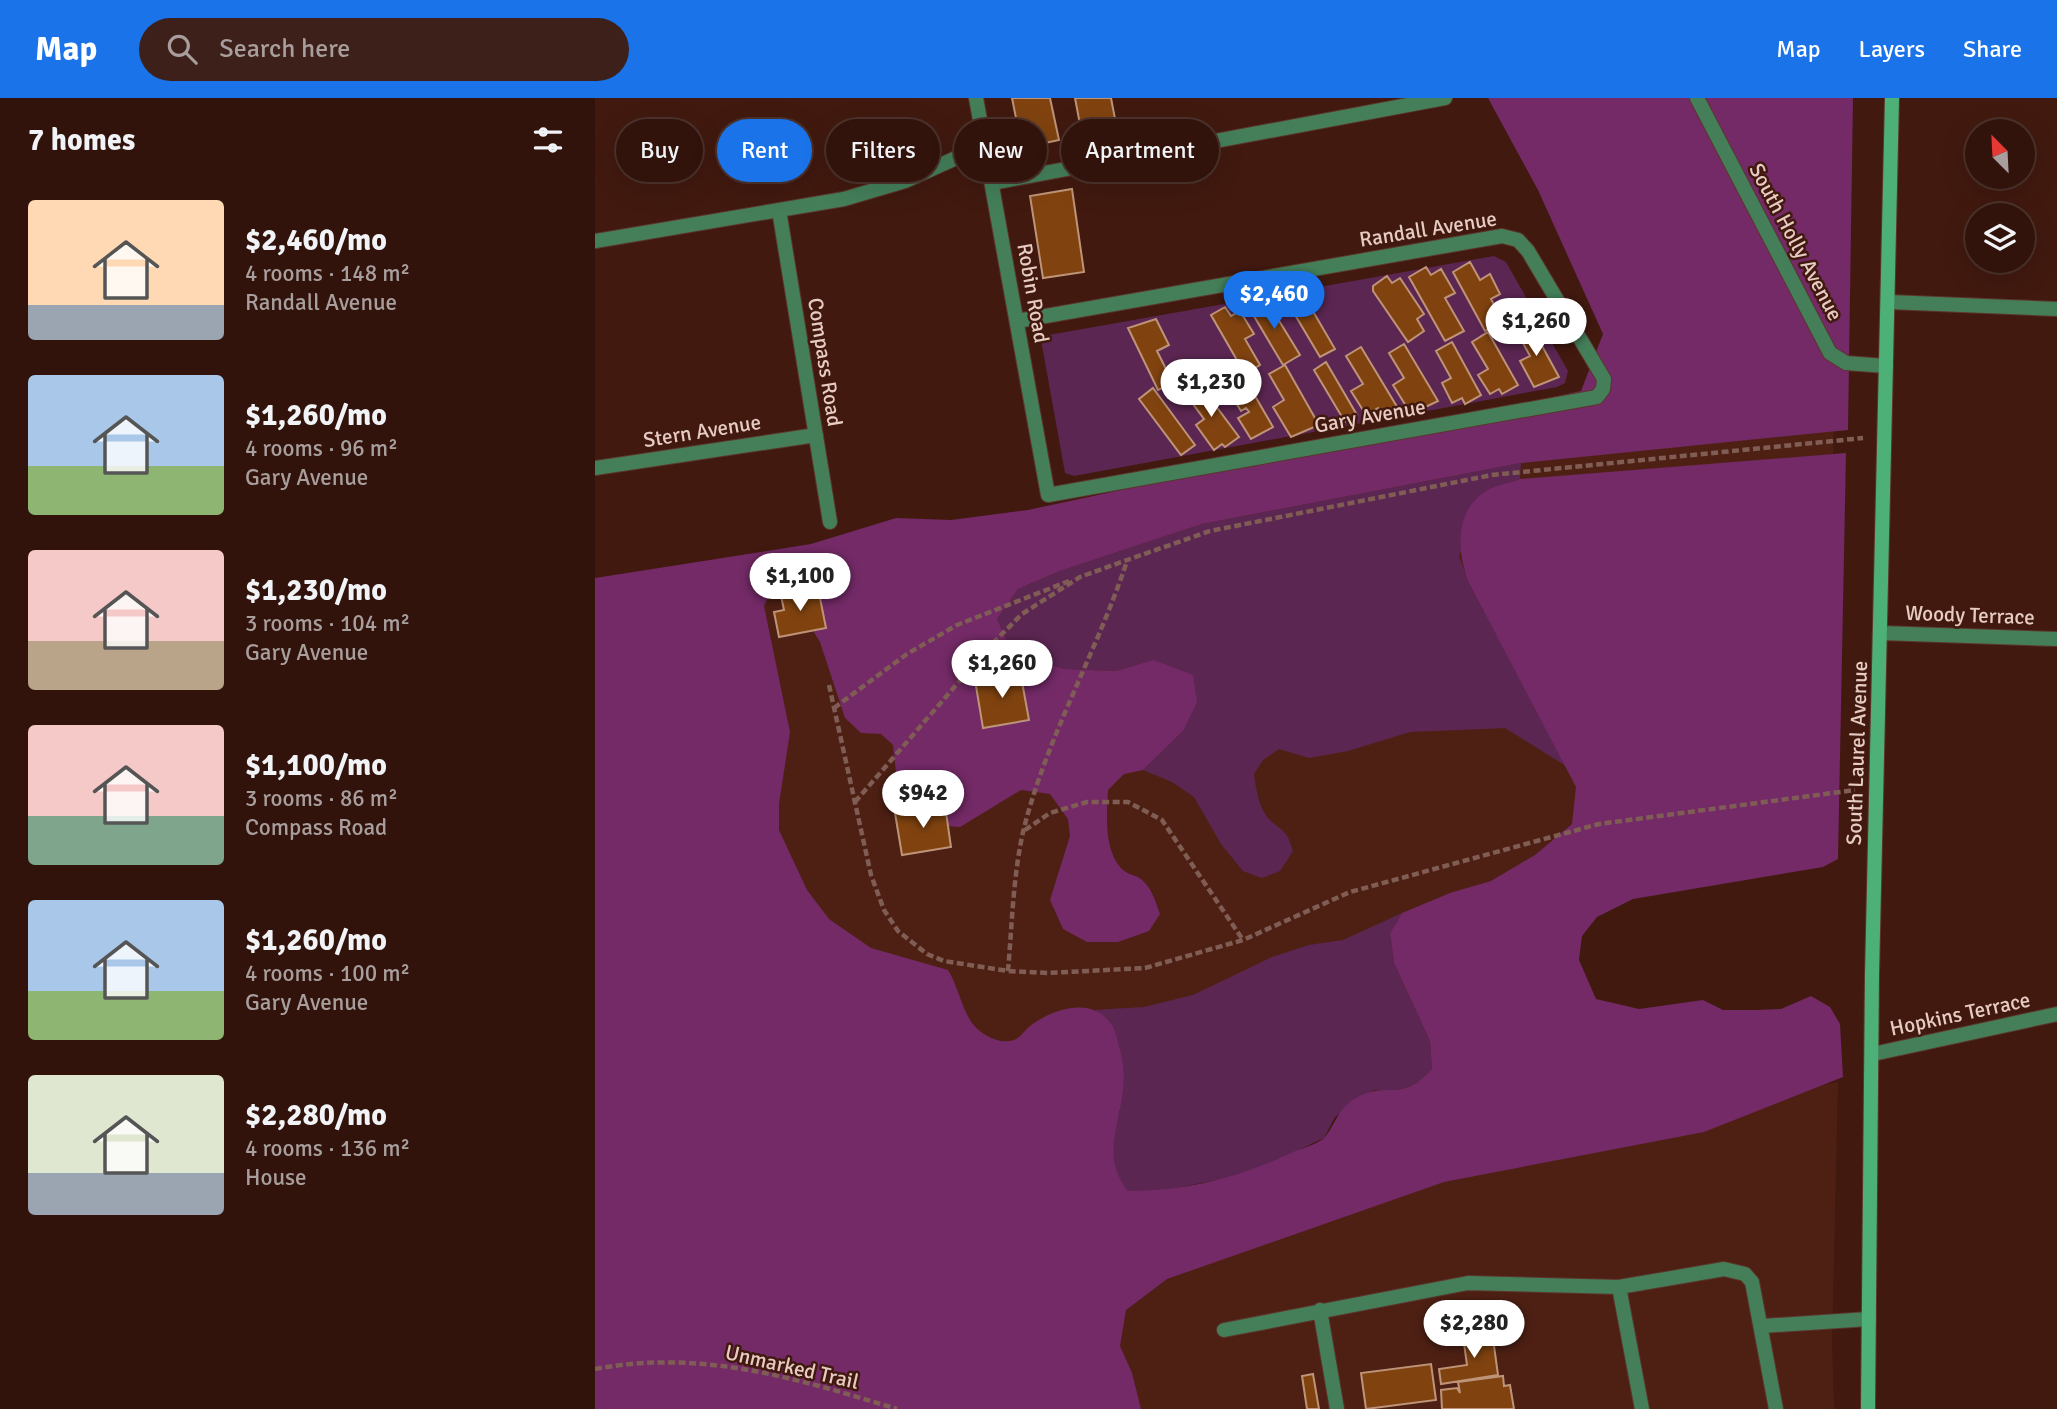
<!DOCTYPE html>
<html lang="en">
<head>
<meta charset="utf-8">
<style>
	body { margin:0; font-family:Signika,sans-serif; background:#3d2019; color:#f1f3f6; height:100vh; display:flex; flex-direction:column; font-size:26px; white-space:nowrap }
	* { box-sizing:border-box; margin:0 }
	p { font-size:23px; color:#a89e9d }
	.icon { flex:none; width:38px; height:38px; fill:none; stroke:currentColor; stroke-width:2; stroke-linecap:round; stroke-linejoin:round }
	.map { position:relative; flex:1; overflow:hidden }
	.details { display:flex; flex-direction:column; background:#31130b; width:595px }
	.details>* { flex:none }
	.hud { position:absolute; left:21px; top:21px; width:665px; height:63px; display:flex; gap:14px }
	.needle { width:46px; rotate:336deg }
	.controls { position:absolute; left:1370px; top:21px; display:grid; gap:14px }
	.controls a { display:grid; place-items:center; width:70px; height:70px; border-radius:50%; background:#31130b; box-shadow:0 7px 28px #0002,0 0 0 2px #4c322c; font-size:35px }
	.price { position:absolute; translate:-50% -60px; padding:0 16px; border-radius:24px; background:#fff; color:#222; font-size:23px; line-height:46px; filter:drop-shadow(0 2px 4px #0008) }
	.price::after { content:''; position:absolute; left:50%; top:42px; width:21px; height:16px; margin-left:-10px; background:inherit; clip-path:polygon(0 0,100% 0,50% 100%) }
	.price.on { background:#1a73e8; color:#fff }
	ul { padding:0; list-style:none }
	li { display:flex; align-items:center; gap:21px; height:175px; padding:0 28px }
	li span { display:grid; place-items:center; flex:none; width:196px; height:140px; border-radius:7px; color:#555 }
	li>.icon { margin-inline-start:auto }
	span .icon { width:84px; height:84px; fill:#fffc; stroke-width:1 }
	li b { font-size:30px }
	h2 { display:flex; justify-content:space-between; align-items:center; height:84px; padding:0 28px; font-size:30px }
	.tag { padding:0 24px; border-radius:32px; background:#31130b; box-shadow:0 7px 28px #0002,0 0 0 2px #4c322c; font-size:24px; line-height:63px }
	.tag.on { background:#1a73e8; color:#fff }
	header { display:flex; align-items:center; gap:42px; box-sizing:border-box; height:98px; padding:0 35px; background:#1a73e8; color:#fff }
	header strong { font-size:33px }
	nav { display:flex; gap:38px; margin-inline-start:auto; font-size:24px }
	.search { width:490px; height:63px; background:#3d2019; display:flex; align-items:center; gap:18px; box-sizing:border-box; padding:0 24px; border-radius:38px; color:#a89e9d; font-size:26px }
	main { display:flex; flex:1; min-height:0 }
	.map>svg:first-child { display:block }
	.built { fill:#4e2014 }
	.green { fill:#5c2652 }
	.forest { fill:#732a66 }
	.building { fill:#804310; stroke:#be9478; stroke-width:2 }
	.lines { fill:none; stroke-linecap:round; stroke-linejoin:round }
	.lane-casing { stroke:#5c362c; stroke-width:16 }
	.street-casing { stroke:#5c362c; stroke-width:16 }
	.secondary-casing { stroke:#5c362c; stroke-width:16 }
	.path { stroke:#805d54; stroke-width:4.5; stroke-dasharray:7 3.5; stroke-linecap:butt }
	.lane { stroke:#447f5a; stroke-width:14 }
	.street { stroke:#447f5a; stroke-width:14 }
	.secondary { stroke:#4db177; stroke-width:14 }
	.labels { text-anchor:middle; stroke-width:5; stroke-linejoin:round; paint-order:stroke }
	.street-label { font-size:21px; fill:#e7ccc4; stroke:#41190f }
</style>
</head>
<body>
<header>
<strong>Map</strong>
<div class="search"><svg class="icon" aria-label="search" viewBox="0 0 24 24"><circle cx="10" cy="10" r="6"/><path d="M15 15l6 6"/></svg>Search here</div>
<nav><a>Map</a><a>Layers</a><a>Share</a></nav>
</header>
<main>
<section class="details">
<h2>7 homes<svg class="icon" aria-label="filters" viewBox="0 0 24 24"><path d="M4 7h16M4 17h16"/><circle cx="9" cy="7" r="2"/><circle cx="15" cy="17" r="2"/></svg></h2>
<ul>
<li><span style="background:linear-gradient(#ffd9b3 75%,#9aa5b1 0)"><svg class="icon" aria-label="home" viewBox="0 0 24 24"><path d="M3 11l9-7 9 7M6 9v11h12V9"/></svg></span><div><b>$2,460/mo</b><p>4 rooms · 148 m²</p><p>Randall Avenue</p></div></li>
<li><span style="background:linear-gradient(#a9c7e8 65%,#8fb573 0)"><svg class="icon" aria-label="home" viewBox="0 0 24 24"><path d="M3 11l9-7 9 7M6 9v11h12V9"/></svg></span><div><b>$1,260/mo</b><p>4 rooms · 96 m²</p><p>Gary Avenue</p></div></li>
<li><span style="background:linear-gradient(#f6c9c9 65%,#b9a48a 0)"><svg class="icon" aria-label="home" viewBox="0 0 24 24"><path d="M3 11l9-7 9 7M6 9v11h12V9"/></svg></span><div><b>$1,230/mo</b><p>3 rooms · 104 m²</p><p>Gary Avenue</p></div></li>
<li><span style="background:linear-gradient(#f6c9c9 65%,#7fa58c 0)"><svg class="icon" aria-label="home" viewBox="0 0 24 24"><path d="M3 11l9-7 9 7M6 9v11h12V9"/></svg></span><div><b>$1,100/mo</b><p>3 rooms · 86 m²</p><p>Compass Road</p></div></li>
<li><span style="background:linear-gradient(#a9c7e8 65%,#8fb573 0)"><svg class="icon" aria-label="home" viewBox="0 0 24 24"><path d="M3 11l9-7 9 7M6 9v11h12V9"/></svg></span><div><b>$1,260/mo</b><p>4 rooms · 100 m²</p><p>Gary Avenue</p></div></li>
<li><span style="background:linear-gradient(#dfe7d0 70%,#9aa5b1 0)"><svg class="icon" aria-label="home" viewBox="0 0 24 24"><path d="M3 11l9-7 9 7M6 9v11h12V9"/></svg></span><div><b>$2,280/mo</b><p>4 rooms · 136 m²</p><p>House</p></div></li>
</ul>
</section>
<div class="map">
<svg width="1462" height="1311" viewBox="0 0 1462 1311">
	<rect width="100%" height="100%" fill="#41190f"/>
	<path class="built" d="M1239,293L1233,746L961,789L1003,1016L223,957L141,480Z
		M1243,984L1237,1244L1239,1311H516L483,1121Z"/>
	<path class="green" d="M899,158L911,164L973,273L970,285L962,289L479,378L470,375L446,242L448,238Z
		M926,365L925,381L892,393L864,458L873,483L971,668L910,630L815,634L753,653L714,660L684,651L668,662L659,676C661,691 664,712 676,723C691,736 692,733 698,753L685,773L667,780L648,773L626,746L599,699L577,684L548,672L588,633L558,562L521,573L470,571L429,559L412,543L402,521L423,491L465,473L607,426Z
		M807,815L795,835L799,865L835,943L837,971C820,990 805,994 779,992L740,1019L729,1040L652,1076L566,1093H532L522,1079L517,1062L518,1035L525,1012L512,921L499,912L549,909L598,897L677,859L714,847L748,842Z"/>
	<path class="forest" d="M893,0H1258L1253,332L926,365L607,426L465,473L423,491L402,521L412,543L429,559L470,571L521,573L558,562L598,577L602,604L588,633L548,672L529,676L513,692C512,717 508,752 528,772C531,775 538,777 543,779C556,787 560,802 565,816L554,833L523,844H492L468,831L455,802L475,738L473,721L455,696L426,692L365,729L321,726L304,702L298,647L286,636L266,635L250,620L225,544L205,512L204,496L193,480L181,484L169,508L195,634L184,706V732L212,792L234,821L276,850L353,872C363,888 366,909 377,925C386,937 404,947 419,942C425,940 429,933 435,928C455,913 491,899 512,921C519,927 521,936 523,945C528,960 530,976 528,992C524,1029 506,1060 533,1093C591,1093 646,1079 698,1054C707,1050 720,1047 728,1041C739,1031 742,1010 761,1000C793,982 805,1006 837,971L835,943L799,865L795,835L807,815L855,795L896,783L940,757L977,726L981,689L873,483C862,453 859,411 893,392C902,387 915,385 925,381L1251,355L1243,761L1228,769L1038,801L1002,819L987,838L984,862L1001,901L1044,911L1108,902L1128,912H1160L1186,911L1216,898L1235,909L1245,926L1248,979L1109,1034L849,1084L572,1181L531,1212L525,1248L537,1275L546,1311H0V480L216,446L301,420L356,422L433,412L986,293L1008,236L943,92Z"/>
	<path class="building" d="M417,0H455L464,42L427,50Z
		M480,0H516L522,31L487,37Z
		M477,91L489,174L448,180L435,98Z
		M875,164L885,182L895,176L905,196L896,201L908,223L890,233L858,174Z
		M831,169L836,177L846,171L860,195L850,200L869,233L850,243L814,179Z
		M792,178L797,185L805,180L829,216L822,221L829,233L813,244L778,193V188Z
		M705,191L740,251L725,259L690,200Z
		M669,198L705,257L688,267L653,208Z
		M630,209L636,218L645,213L659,236L650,241L665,267L650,276L616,217Z
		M561,221L574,247L562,253L578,285L563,292L533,230Z
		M934,224L964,279L939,289L925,263L935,258L921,232Z
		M893,234L923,287L907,296L904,291L895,296L883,277L893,271L877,244Z
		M857,244L886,297L870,306L867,300L857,305L847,285L856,280L841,253Z
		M809,246L843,303L816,316L798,287L809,280L794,255Z
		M766,249L804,312L790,321L783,310L771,317L756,293L768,286L751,258Z
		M731,264L762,317L750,324L719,272Z
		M690,267L724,327L696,339L678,309L689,302L674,276Z
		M645,272L678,329L656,341L643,320L654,314L651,310L646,313L641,305L647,302L633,279Z
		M603,284L644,339L630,349L627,346L619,352L601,327L609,321L589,294Z
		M558,290L600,347L586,357L544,301Z
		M211,488L213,497L224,495L231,530L184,539L179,514L189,512L185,493Z
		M425,573L434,622L388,630L380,582Z
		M350,707L356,749L307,757L300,715Z
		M897,1233L903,1277L846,1286L844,1271L872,1267L868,1238Z
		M836,1266L841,1302L771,1311L766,1275Z
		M718,1276L724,1311H712L707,1278Z
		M908,1278L909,1288L915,1287L919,1311H847L846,1292L862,1290L865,1295L863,1284Z"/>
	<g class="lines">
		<defs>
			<path id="lane" d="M725,1212L742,1311
				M1167,1228L1274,1221
				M629,1232L873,1185L1024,1189
				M1047,1311L1024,1189L1129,1171L1150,1176L1157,1184L1181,1311"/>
			<path id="street" d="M381,0L453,397L1002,299L1008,291L1009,281L933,153L923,142L907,138L422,223
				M1102,0L1235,255L1251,265L1291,268
				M397,85L850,0
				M184,112L235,424
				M0,143L249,101L310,83L390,47
				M1294,204L1462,211
				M0,370L221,337
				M1286,535L1462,541
				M1278,956L1462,916"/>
			<path id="secondary" d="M1273,1311L1277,877L1297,0"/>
		</defs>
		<use href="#lane" class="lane-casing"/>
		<use href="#street" class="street-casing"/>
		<use href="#secondary" class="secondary-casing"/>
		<path class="path" d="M234,587L276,777L289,812L303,833L332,856L349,863L413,873L453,875L550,870L648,842L755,794L1004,726L1260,692
			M239,610L312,556L362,527L474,483
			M260,704L394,549L427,516L485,479L532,462L615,433L897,377L1268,340
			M430,732L455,715L492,704H533L567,722L648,842
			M413,873C417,827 418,779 428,734C451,640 502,554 532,463
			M0,1271C106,1251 201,1280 302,1311"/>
		<use href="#lane" class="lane"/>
		<use href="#street" class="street"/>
		<use href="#secondary" class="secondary"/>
	</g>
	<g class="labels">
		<g class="street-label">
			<text transform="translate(833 131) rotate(-9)" y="7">Randall Avenue</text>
			<text transform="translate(1201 144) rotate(62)" y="7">South Holly Avenue</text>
			<text transform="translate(438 195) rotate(80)" y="7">Robin Road</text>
			<text transform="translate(230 264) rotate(81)" y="7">Compass Road</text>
			<text transform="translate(775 318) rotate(-10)" y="7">Gary Avenue</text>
			<text transform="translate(107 333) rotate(-9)" y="7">Stern Avenue</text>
			<text transform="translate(1375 517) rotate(2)" y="7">Woody Terrace</text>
			<text transform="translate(1262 655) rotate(-88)" y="7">South Laurel Avenue</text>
			<text transform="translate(1365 916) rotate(-12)" y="7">Hopkins Terrace</text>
			<text transform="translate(197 1269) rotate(13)" y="7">Unmarked Trail</text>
		</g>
	</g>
</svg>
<div class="controls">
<a><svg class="needle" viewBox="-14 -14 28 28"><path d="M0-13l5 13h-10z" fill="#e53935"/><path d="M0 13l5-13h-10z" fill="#a89e9d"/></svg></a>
<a><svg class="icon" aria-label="layers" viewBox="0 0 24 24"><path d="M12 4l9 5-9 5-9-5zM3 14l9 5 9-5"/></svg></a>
</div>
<b class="price on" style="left:679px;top:233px">$2,460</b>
<b class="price" style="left:941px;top:260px">$1,260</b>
<b class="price" style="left:616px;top:321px">$1,230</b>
<b class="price" style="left:205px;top:515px">$1,100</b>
<b class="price" style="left:407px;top:602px">$1,260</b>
<b class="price" style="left:328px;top:732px">$942</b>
<b class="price" style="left:879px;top:1262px">$2,280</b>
<div class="hud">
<a class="tag">Buy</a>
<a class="tag on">Rent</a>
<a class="tag">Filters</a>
<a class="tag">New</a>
<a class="tag">Apartment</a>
</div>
</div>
</main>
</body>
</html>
